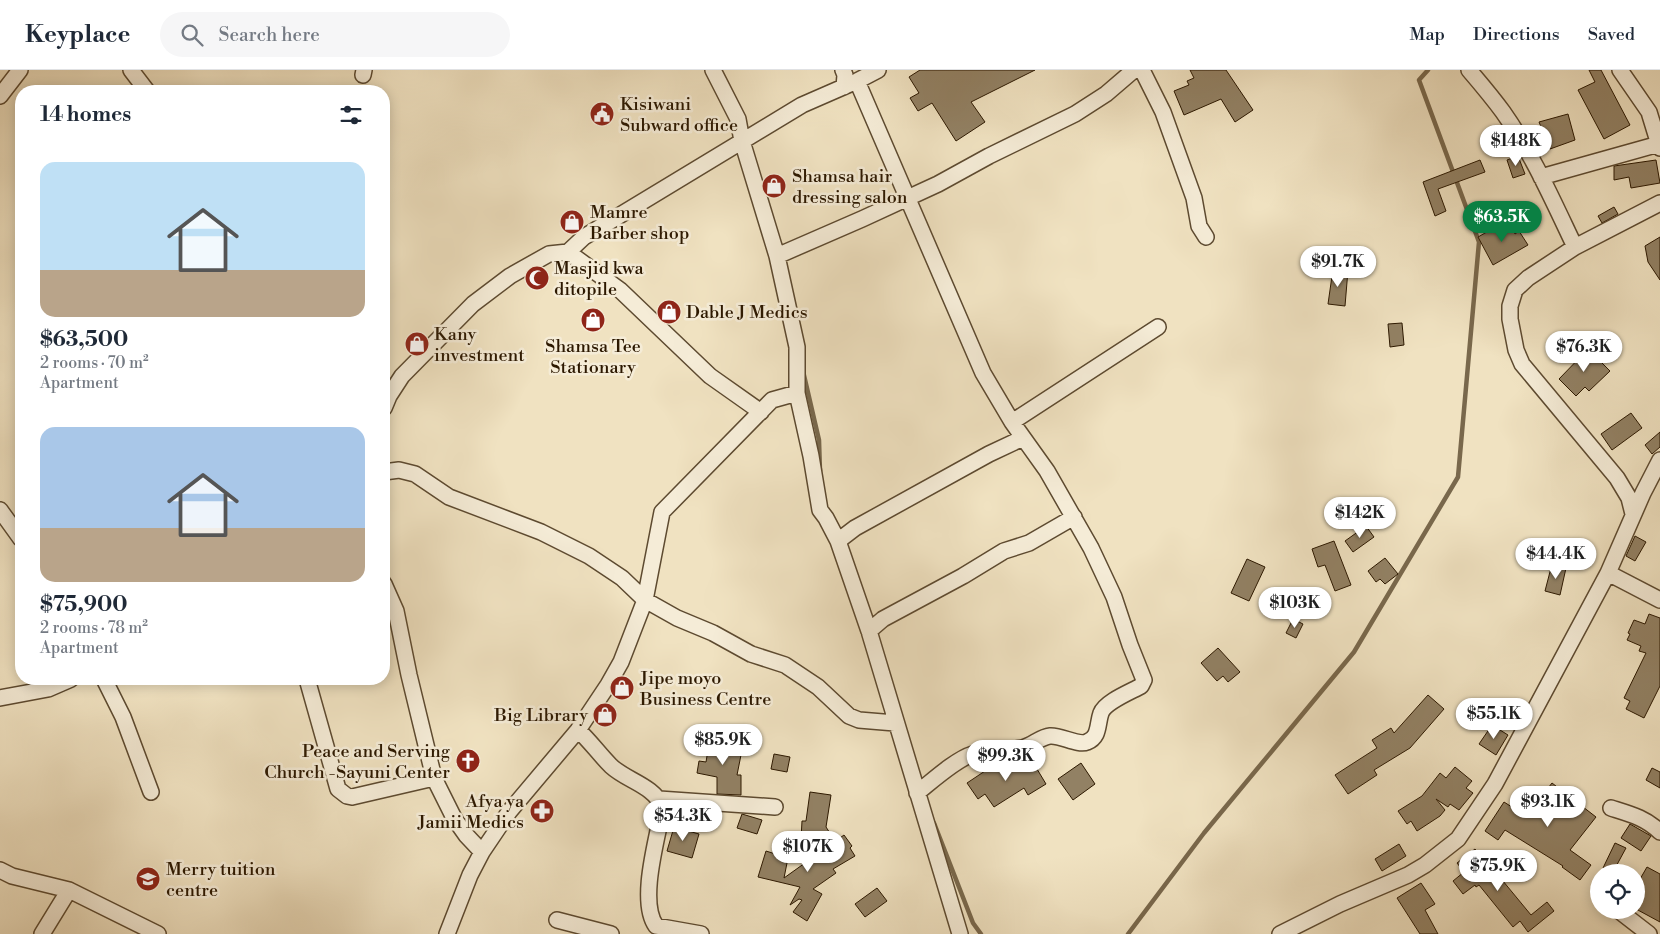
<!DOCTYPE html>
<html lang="en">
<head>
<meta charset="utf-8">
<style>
	body { margin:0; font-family:"Libre Bodoni",serif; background:#f6f6f7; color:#1f2937; height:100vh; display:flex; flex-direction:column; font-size:19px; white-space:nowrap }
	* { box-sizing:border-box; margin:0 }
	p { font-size:16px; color:#747a83 }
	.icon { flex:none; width:28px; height:28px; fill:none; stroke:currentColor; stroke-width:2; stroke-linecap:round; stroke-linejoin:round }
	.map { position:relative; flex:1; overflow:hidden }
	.panel { position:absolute; left:15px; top:15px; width:375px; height:600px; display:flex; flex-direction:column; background:#fff; border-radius:20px; box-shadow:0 2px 12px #0003 }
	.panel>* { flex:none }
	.tools { position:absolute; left:1590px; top:794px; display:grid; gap:10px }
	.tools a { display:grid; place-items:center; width:55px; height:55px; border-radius:50%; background:#fff; box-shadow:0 2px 12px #0003; font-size:25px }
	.price { position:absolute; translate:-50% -42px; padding:0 11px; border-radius:18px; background:#fff; color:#222; font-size:16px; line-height:32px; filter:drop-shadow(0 1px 2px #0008) }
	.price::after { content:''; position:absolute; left:50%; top:30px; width:15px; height:11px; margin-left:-8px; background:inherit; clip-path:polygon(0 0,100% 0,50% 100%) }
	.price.current { background:#0b8043; color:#fff }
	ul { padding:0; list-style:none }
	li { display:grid; align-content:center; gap:10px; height:265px; padding:0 25px }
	li span { display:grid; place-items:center; height:155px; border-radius:15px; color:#555 }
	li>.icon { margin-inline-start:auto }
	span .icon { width:90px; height:90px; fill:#fffc; stroke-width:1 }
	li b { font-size:21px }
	h2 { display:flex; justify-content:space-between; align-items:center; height:60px; padding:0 25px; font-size:21px }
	header { display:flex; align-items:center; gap:30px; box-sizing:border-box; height:70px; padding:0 25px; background:#fff; border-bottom:1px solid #e0e1e3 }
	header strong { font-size:24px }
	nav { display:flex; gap:28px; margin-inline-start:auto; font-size:18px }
	.search { width:350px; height:45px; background:#f6f6f7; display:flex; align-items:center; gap:12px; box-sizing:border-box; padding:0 18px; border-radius:28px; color:#747a83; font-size:19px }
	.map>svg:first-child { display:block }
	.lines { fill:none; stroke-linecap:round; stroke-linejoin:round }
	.stream { stroke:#79684c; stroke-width:4.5 }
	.building { fill:#928164; stroke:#2c1800 }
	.minor-casing { stroke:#5d4a30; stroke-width:18 }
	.minor { stroke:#f5ecd7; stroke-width:15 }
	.labels { text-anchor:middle; stroke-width:5; stroke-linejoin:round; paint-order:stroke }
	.poi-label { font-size:18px; fill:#2c1800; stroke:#f5ecd7; text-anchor:start }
</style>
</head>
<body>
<header>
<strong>Keyplace</strong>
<div class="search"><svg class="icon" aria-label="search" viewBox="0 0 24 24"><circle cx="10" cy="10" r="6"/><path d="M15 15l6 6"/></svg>Search here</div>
<nav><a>Map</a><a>Directions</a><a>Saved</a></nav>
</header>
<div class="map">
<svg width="1660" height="864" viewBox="0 0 1660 864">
	<rect width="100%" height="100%" fill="#f0e2c1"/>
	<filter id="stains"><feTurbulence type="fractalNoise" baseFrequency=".004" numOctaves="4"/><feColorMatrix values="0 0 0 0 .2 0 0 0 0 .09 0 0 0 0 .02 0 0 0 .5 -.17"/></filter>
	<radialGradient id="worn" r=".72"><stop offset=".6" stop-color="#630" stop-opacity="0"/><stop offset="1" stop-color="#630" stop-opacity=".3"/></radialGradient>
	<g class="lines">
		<path class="stream" d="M803,301L819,370L820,401
			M934,753L973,853L981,864
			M1128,864L1204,763L1354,582L1458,407L1479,172L1419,10L1428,0"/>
	</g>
	<path class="building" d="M920,0H1035L971,32L985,52L956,71L932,33L918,41L910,28L919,23L909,7Z
		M1190,0H1226L1253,40L1235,52L1221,29L1184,45L1174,21L1189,15L1187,11L1194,8Z
		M1589,0H1601L1630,55L1604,69L1578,20L1595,12Z
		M1568,44L1575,70L1550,79L1539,52Z
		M1518,86L1525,104L1513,108L1507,90Z
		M1480,90L1485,102L1438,119L1446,141L1435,146L1423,112Z
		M1656,90L1660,113L1631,118L1629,107L1614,110V96Z
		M1614,137L1618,144L1602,153L1598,146Z
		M1501,154L1506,162L1512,158L1515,164L1519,161L1528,175L1493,195L1478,167Z
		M1660,167V210L1648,192L1645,176Z
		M1333,199L1348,200L1345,236L1328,234Z
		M1402,253L1404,275L1390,277L1388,254Z
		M1588,279L1610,301L1589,321L1585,317L1576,326L1559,309Z
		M1631,343L1642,358L1612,380L1601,364Z
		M1660,362V377L1652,384L1645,375Z
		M1366,456L1374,467L1353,482L1345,471Z
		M1635,466L1646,472L1635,491L1626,486Z
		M1334,471L1351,515L1335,521L1325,495L1318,497L1312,479Z
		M1385,488L1398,504L1385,514L1380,509L1376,512L1368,501Z
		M1247,489L1265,497L1249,531L1231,523Z
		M1552,494L1566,498L1560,525L1545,521Z
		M1649,544L1660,548V616L1644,648L1626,639L1630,631L1624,628L1646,583L1639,581L1641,576L1627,570L1630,564L1628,563L1634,550L1645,554Z
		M1293,549L1303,554L1296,568L1286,563Z
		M1218,578L1240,602L1228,612L1223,606L1217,611L1201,593Z
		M1428,625L1444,639L1410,678L1374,700L1377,705L1348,724L1335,705L1377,678L1372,670L1391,658L1394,663Z
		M1492,655L1508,665L1496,685L1479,674Z
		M710,668L743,675L737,705H741V725L717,724V707L697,703L699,691L706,692Z
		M774,684L790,687L787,702L771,699Z
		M1031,689L1046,714L1028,725L1024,718L994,737L985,724L978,729L967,713L1000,691L1008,703Z
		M1081,693L1095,714L1073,730L1058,709Z
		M1455,697L1472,711L1466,718L1473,723L1459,740L1450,734L1448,737L1436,729L1445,740L1440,746L1417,761L1411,751L1407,754L1398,741L1422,726L1440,703L1446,708Z
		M1652,698L1660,702V718L1646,710Z
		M1552,713L1596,747L1570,780L1591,795L1580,810L1562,797L1563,796L1505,760L1498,770L1485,761L1504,732L1526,746Z
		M810,722L831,725L826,757L835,771L801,769L802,751H806Z
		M742,744L762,750L757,764L737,758Z
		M1630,754L1651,766L1641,781L1621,768Z
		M674,757L699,764L692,788L667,781Z
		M844,765L852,776L850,778L855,786L833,799L836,803L813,819L822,824L807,851L793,842L802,830L799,829L790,835L800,817L758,807L766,781L788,788L784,808Z
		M1615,773L1626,778L1613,802L1603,798Z
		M1399,774L1406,786L1382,801L1375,789Z
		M1475,779L1496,806L1498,805L1531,845L1547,832L1554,841L1528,862L1520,851L1513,857L1479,815L1476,817L1475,815L1463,824L1453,811L1464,802L1457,793Z
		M1647,797L1660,804V852L1636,839V816Z
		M1421,813L1435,834L1425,840L1438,864H1420L1397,828Z
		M877,818L887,831L865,847L855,834Z"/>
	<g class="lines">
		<defs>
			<path id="minor" d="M131,0L147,21
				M713,0L738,49L742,71L777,186L797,277V323L811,386L820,440L826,448L838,471L869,561L960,864
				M843,0L845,5L844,17
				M1142,0L1163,42L1194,128L1199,156L1206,167
				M1469,0C1481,14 1492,27 1503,42C1532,83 1553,131 1575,177
				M1620,0L1649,42L1660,78
				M363,5L364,0
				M857,11L983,303L1012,352L1047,401L1091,478L1114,527L1130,575L1144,610L1141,616C1130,622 1105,632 1101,643C1097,654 1100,667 1087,672C1078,676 1061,665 1050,666C1040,667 1032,676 1022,678C1006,681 989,679 973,684C956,689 931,712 917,723
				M0,26L20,0
				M1541,107L1659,74
				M568,182L584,167L802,35L857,11L878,0
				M777,186L862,149L938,114L989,86L1075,44L1106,24L1134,0
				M384,338L389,326L402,306L473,234L510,206L549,184L568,182L620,220L710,306L761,342
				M1012,352L1158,257
				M384,402L399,400L415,404L449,427L541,462L589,486L622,508L645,530L677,548L713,563L751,584L785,595L818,617L849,646L859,650L895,653
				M0,440L21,469
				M1633,444L1629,428L1617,408L1522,294L1516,280L1510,249V236L1515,220L1528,208L1575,177L1660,133
				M838,471L855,458L989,384L1023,368
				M1608,503L1660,530
				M384,514L396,541L409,605L434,708L454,748L466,765L482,782
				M869,561L883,549L963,506L1004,481L1029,473L1074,447
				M104,609L123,647L151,722
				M307,609L338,719L347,726L352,727L434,708
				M0,628L48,619L71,609
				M578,660C590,671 599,684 611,696C627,711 653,715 663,737C658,766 638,831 656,856L701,864
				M659,729L775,737
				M1611,738C1630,744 1646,748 1660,762
				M0,800L12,806L69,820L158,864
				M1618,840L1649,864
				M557,850L611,864
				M42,864L69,820
				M447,864L470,805L482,782L509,742L578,660L608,615L621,592L645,530L662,442L772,330L797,323
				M1280,864L1340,834L1408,805L1425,795L1458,769L1495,714L1608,503L1643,423L1660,390"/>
		</defs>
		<use href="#minor" class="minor-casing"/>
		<use href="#minor" class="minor"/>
	</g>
	<defs>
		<symbol id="civic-disc" viewBox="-11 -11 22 22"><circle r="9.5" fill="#8f2418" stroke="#f5ecd7"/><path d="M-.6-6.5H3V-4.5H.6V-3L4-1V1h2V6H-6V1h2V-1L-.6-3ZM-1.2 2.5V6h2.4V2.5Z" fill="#fff"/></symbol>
		<symbol id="shop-disc" viewBox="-11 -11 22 22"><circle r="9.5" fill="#8f2418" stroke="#f5ecd7"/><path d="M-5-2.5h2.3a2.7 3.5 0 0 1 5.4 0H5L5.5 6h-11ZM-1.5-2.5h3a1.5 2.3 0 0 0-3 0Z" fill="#fff"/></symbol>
		<symbol id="mosque-disc" viewBox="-11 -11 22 22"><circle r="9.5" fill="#8f2418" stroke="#f5ecd7"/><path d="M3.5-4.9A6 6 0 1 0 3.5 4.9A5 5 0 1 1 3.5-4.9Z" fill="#fff"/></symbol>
		<symbol id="church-disc" viewBox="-11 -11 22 22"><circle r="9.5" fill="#8f2418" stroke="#f5ecd7"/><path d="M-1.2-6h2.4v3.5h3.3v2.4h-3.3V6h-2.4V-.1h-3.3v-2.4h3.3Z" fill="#fff"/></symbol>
		<symbol id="pharmacy-disc" viewBox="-11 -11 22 22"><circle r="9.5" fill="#8f2418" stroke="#f5ecd7"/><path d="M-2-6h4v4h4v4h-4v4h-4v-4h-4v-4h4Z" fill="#fff"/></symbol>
		<symbol id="school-disc" viewBox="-11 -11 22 22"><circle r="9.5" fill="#8f2418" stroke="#f5ecd7"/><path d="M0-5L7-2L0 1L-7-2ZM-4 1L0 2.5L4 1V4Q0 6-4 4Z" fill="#fff"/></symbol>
	</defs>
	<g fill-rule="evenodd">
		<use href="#civic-disc" x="588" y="30" width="28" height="28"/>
		<use href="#shop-disc" x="760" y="102" width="28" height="28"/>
		<use href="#shop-disc" x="558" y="138" width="28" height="28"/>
		<use href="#mosque-disc" x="523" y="194" width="28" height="28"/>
		<use href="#shop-disc" x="655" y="228" width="28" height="28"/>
		<use href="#shop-disc" x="579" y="236" width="28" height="28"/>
		<use href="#shop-disc" x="403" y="260" width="28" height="28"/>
		<use href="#shop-disc" x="608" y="604" width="28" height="28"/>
		<use href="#shop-disc" x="591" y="631" width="28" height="28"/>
		<use href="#church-disc" x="454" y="677" width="28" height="28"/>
		<use href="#pharmacy-disc" x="528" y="727" width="28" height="28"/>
		<use href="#school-disc" x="134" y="795" width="28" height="28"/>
	</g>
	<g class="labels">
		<g class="poi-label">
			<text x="620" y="40">Kisiwani<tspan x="620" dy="21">Subward office</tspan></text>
			<text x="792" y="112">Shamsa hair<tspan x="792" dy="21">dressing salon</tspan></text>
			<text x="590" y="148">Mamre<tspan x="590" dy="21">Barber shop</tspan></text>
			<text x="554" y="204">Masjid kwa<tspan x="554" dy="21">ditopile</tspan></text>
			<text x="686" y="248">Dable J Medics</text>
			<text x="434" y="270">Kany<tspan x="434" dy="21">investment</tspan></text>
			<text x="593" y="282" text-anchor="middle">Shamsa Tee<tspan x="593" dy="21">Stationary</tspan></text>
			<text x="640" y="614">Jipe moyo<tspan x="640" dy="21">Business Centre</tspan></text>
			<text x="588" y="651" text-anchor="end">Big Library</text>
			<text x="450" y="687" text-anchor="end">Peace and Serving<tspan x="450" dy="21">Church -Sayuni Center</tspan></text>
			<text x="524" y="737" text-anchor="end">Afya ya<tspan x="524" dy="21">Jamii Medics</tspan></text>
			<text x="166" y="805">Merry tuition<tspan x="166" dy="21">centre</tspan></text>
		</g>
	</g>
	<rect width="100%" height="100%" filter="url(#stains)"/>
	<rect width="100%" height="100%" fill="url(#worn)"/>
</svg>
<div class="tools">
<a><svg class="icon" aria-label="locate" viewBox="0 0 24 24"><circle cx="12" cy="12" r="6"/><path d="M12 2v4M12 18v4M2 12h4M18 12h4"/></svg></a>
</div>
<b class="price" style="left:1516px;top:97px">$148K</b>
<b class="price current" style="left:1502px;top:173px">$63.5K</b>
<b class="price" style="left:1338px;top:218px">$91.7K</b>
<b class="price" style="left:1584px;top:303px">$76.3K</b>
<b class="price" style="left:1360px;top:469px">$142K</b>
<b class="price" style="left:1556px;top:510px">$44.4K</b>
<b class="price" style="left:1295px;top:559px">$103K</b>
<b class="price" style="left:1494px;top:670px">$55.1K</b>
<b class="price" style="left:723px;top:696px">$85.9K</b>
<b class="price" style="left:1006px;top:712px">$99.3K</b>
<b class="price" style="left:1548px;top:758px">$93.1K</b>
<b class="price" style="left:683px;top:772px">$54.3K</b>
<b class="price" style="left:808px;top:803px">$107K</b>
<b class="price" style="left:1498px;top:822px">$75.9K</b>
<section class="panel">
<h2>14 homes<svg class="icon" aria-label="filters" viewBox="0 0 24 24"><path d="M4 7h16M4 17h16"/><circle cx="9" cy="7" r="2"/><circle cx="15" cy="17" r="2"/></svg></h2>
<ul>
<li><span style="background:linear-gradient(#bfe0f5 70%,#b9a48a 0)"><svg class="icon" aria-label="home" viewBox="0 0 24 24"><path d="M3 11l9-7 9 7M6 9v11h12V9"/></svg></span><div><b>$63,500</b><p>2 rooms · 70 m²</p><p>Apartment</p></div></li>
<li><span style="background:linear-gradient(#a9c7e8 65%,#b9a48a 0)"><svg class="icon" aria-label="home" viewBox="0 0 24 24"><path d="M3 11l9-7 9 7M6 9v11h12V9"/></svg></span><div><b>$75,900</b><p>2 rooms · 78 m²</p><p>Apartment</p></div></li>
</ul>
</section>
</div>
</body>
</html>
